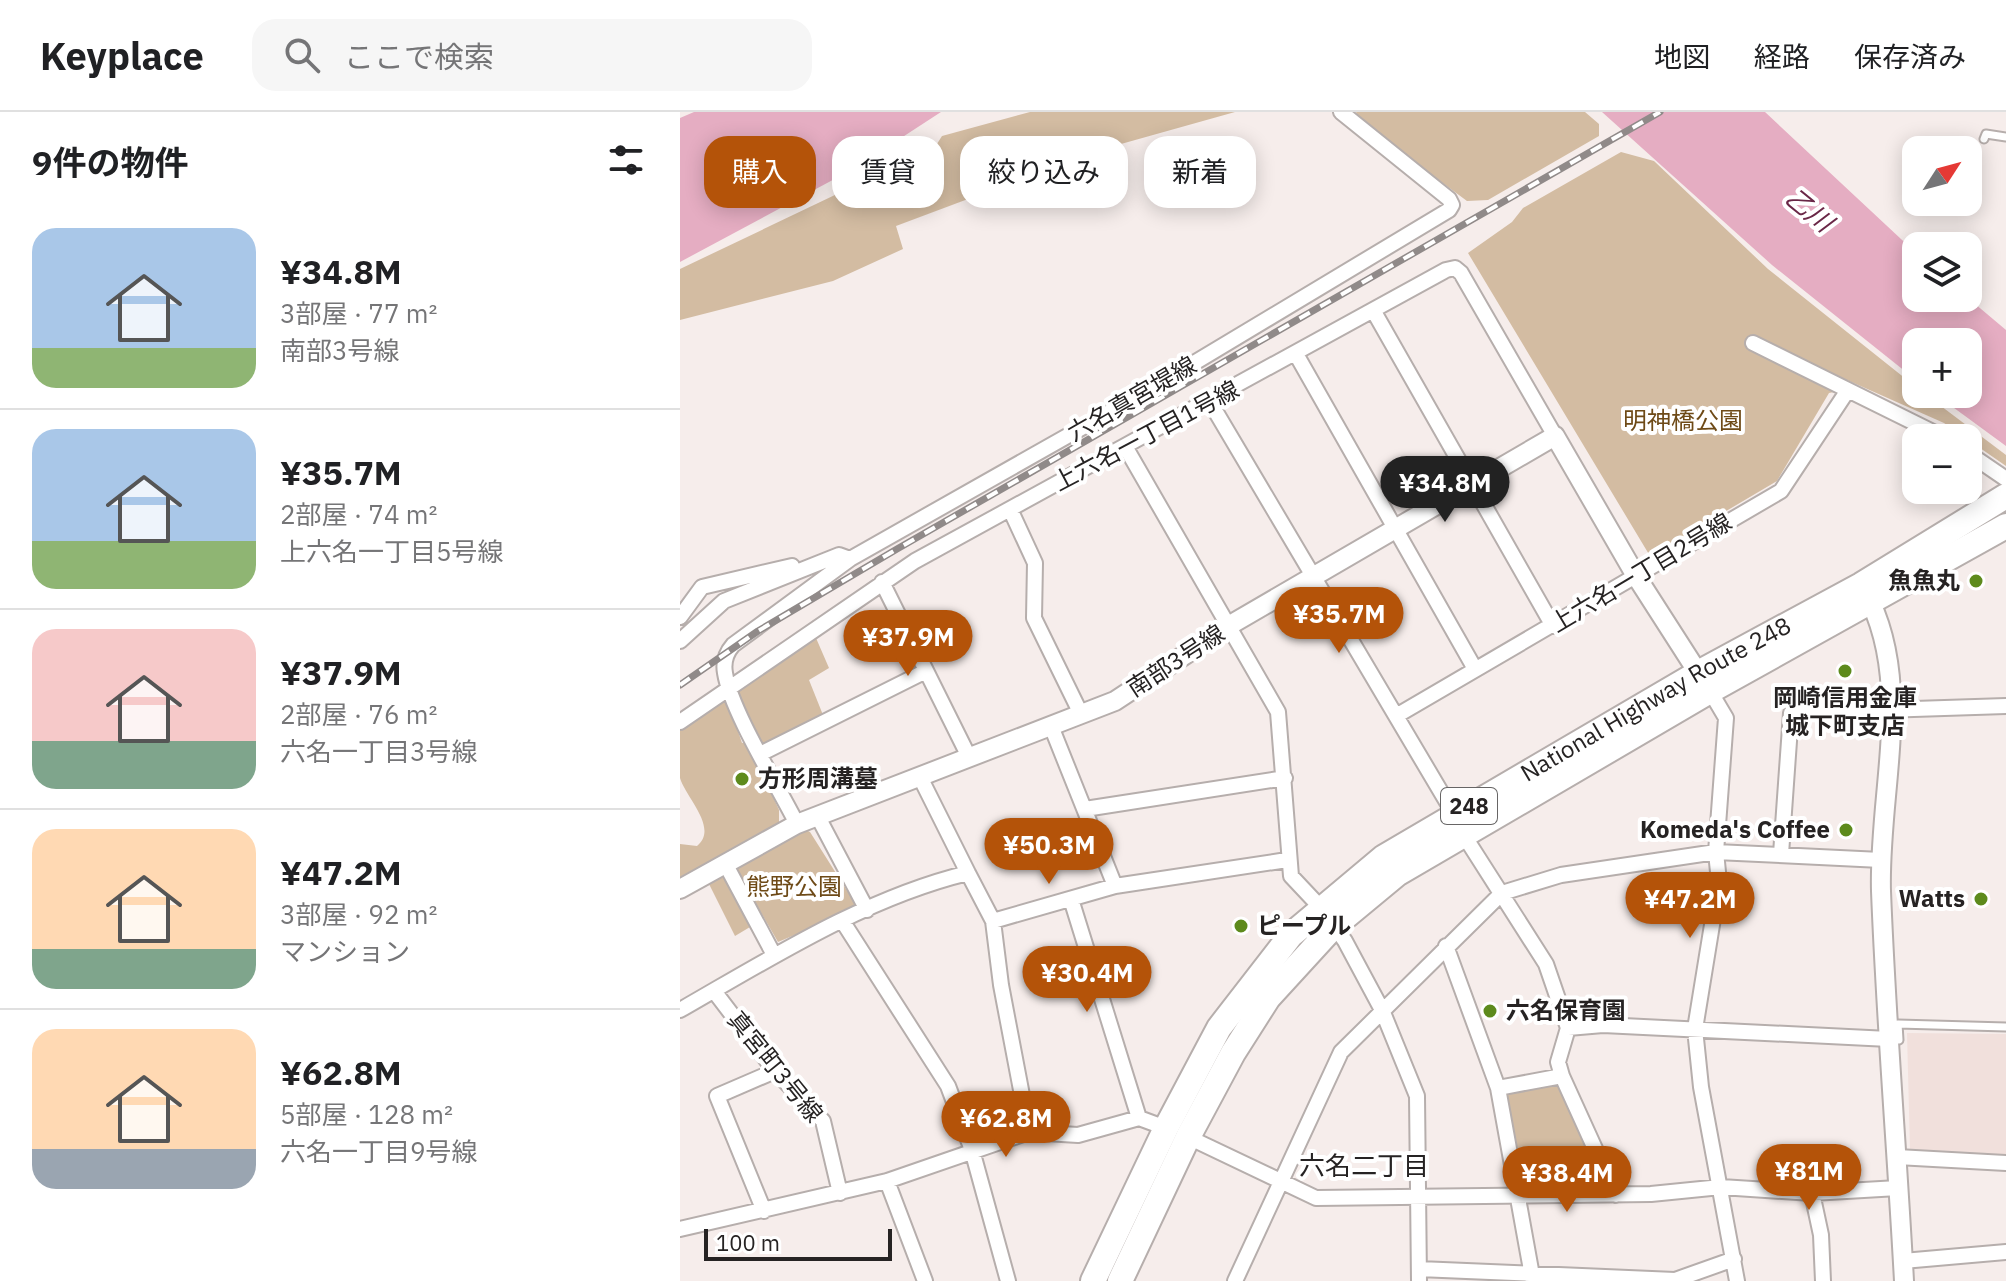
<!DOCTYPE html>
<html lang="ja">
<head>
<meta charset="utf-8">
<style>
	body { margin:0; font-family:"IBM Plex Sans","Noto Sans JP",sans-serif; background:#f6f6f6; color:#202124; height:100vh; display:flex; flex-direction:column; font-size:30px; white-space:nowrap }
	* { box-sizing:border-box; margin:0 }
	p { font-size:26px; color:#757577 }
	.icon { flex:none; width:44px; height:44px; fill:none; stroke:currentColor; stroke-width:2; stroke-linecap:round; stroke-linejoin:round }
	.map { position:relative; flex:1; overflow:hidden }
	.panel { display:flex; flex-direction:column; background:#fff; width:680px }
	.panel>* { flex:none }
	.top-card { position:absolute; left:24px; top:24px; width:760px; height:72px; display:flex; gap:16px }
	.needle { width:52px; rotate:54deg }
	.fabs { position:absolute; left:1222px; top:24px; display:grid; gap:16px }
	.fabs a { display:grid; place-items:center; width:80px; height:80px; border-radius:16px; background:#fff; box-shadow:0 4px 20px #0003; font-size:40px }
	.scale { position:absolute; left:24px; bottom:20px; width:188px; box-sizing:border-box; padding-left:8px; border:4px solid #262323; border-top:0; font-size:22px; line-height:28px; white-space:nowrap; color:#262323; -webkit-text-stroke:6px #fff; paint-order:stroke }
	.price { position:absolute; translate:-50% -68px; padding:0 18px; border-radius:28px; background:#b45309; color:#fff; font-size:26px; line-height:52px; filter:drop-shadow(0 2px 4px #0008) }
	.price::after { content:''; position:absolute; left:50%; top:48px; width:24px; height:18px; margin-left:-12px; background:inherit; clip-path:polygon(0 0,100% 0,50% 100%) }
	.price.on { background:#222; color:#fff }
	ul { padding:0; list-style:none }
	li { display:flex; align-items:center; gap:24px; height:200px; padding:0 32px }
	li+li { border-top:2px solid #e0e0e0 }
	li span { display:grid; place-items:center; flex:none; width:224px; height:160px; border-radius:24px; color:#555 }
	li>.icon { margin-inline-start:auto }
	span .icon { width:96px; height:96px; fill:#fffc; stroke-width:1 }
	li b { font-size:34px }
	h2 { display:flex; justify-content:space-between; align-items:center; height:96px; padding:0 32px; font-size:34px }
	.chip { padding:0 28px; border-radius:24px; background:#fff; box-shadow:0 4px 20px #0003; font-size:28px; line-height:72px }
	.chip.on { background:#b45309; color:#fff }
	header { display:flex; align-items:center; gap:48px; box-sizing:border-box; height:112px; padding:0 40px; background:#fff; border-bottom:2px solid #e0e0e0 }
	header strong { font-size:38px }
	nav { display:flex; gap:44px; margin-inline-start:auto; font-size:28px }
	.search { width:560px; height:72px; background:#f6f6f6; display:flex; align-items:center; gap:20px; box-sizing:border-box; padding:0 28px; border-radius:24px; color:#757577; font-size:30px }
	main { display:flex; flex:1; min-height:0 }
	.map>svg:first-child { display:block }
	.built { fill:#f1e0dc }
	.green { fill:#d3bca2 }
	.water { fill:#e5adc2 }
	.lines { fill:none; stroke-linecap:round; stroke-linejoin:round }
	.lane-casing { stroke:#b6aeac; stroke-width:11 }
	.street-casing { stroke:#b6aeac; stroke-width:18 }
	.secondary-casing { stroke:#b6aeac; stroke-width:22 }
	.highway-casing { stroke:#b6aeac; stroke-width:28 }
	.lane { stroke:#fff; stroke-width:7 }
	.street { stroke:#fff; stroke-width:14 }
	.secondary { stroke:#fff; stroke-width:18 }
	.highway { stroke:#fff; stroke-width:24 }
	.rail-casing { stroke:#908a89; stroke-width:7 }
	.rail { stroke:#fff; stroke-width:4; stroke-dasharray:12; stroke-linecap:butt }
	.poi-dot { fill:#5d8a1c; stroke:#fff; stroke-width:3 }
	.labels { text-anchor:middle; stroke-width:8; stroke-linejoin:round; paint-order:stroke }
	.shield { fill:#fff; stroke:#676565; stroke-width:2 }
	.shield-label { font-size:22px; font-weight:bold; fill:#262323 }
	.street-label { font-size:24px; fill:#262323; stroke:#fff }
	.park-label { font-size:24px; fill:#6e4a17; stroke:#fff }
	.poi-label { font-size:24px; font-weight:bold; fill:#262323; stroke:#fff; text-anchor:end }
	.water-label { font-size:26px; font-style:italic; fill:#6a2747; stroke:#fff }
	.neighbourhood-label { font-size:26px; fill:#262323; stroke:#fff }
</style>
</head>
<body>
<header>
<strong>Keyplace</strong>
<div class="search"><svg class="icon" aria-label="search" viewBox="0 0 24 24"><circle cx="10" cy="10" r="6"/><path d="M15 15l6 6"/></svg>ここで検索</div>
<nav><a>地図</a><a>経路</a><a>保存済み</a></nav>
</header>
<main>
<section class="panel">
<h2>9件の物件<svg class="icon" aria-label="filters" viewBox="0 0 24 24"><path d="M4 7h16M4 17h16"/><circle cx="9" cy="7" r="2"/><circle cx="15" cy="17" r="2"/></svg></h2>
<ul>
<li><span style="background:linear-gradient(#a9c7e8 75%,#8fb573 0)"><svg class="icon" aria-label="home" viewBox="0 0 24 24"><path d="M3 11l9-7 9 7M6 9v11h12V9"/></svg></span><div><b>¥34.8M</b><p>3部屋 · 77 m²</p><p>南部3号線</p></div></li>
<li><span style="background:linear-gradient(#a9c7e8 70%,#8fb573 0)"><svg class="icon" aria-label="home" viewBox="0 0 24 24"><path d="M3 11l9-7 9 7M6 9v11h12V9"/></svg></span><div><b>¥35.7M</b><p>2部屋 · 74 m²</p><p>上六名一丁目5号線</p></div></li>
<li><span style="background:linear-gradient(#f6c9c9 70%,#7fa58c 0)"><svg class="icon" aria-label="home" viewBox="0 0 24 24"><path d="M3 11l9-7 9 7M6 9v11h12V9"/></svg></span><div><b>¥37.9M</b><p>2部屋 · 76 m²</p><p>六名一丁目3号線</p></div></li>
<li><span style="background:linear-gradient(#ffd9b3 75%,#7fa58c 0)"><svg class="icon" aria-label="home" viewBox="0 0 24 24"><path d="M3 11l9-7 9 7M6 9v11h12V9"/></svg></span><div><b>¥47.2M</b><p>3部屋 · 92 m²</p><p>マンション</p></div></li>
<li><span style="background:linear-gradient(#ffd9b3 75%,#9aa5b1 0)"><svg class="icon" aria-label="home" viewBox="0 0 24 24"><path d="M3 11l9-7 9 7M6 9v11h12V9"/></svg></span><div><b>¥62.8M</b><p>5部屋 · 128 m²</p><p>六名一丁目9号線</p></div></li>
</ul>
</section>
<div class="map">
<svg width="1326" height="1169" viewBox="0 0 1326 1169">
	<rect width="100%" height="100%" fill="#f6edeb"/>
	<path class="built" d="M1227,921L1326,922V1045L1230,1037Z"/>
	<path class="green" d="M350,0H555L416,39L216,114L223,137L153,169L0,208V157L222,51L248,46L262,24Z
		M676,0H905L919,12V24L808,88L787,89L682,11Z
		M941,40L974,49L1088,157L1236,275V282H1245L1326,343V354L1264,311L1167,268L1159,279L1149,281L1097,369L970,444L788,141L832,110L843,96Z
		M136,526L149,556L129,568L143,603L80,633L55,580L106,546L107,541L113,542Z
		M43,584L48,589L62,631L67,630L71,636L99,698V712L0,765V732L17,734C39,716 6,686 0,666C0,651 0,630 0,614Z
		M124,717L130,720L178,796L98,830L57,759L61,752Z
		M38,763L48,768L75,812L55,824L27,768Z
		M878,970L924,1071L921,1077L843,1076L826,979Z"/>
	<path class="water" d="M14,0H261L175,56L0,150V6Z
		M922,0H1085L1236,141V186H1288L1326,218V334L1255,282H1288V230H1236V268L1092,153Z"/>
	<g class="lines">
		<defs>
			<path id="lane" d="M1304,27L1306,22L1326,25
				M1209,927L1219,928L1218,912L1326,915"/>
			<path id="street" d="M693,198L873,514
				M1073,231L1265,326
				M616,242L795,557
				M530,290L774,702
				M446,336L598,600L611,764L643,798L665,829L702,898L737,984L739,1169
				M1288,341L1326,367
				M330,397L355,451L354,506L401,602
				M202,470L289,645
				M0,505L22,475L112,454
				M0,529L44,489L159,443L170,447L474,275L769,98L772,93L769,87L661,0
				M1030,579L1046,606L1036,740L1039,770L1015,917L1021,975L1057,1169
				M716,604L1101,379L1168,278
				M0,610L235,449L766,158L775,156L781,161L875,324
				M371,614L435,774
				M82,641L246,559
				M240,665L288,761
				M405,697L605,666
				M138,705L187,798
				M117,712C98,674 51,599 45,561C43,550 46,541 53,533L170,447
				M785,725L866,852L888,916L878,950L882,964L936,1083
				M1101,742L1111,601L1326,594
				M46,753L94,843
				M391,787L459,1006
				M313,809L435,774L607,748
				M163,810L268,974L292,1038L328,1169
				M766,834L818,976L853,1169
				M34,879L95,959L143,1009L160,1081
				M0,898C91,846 185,786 288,761L313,809L321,873L349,1020
				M888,916L923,913L1209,927
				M818,976L882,964
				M508,1025L636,1086L971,1082L1041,1075L1132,1081L1218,1076
				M1217,1045L1326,1051
				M207,1069L245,1169
				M1132,1081L1141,1123L1143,1169
				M84,1099L37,984L95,959
				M0,1117L207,1069L349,1020L398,1023L459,1006L486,1016
				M1223,1149L1326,1140
				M739,1157L995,1168L1054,1147
				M555,1169L661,940L822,781L881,763L1036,740L1201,748"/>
			<path id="secondary" d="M1185,479C1235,570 1198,680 1201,779C1206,909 1217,1039 1224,1169
				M0,777L117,712L435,589L550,513L875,324L956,464L1024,570"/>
			<g id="highway">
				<path id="s1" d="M413,1169L486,1016L539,916L611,823L704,745L1018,561L1181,473L1326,384"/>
				<path d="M440,1169L508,1025L553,941L588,886L653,815L717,762L1030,579L1326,414"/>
			</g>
		</defs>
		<use href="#lane" class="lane-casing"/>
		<use href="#street" class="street-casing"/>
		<use href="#secondary" class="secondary-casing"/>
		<use href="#highway" class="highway-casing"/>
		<use href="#lane" class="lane"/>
		<use href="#street" class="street"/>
		<use href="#secondary" class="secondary"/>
		<use href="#highway" class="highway"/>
		<defs>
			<path id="rail" d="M0,573L78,519L217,437L980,0"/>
		</defs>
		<use href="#rail" class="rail-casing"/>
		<use href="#rail" class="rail"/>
	</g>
	<g class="poi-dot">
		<circle cx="1296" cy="469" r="8"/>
		<circle cx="1165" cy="559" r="8"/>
		<circle cx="62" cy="667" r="8"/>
		<circle cx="1166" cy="718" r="8"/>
		<circle cx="1301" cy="787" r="8"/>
		<circle cx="561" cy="814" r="8"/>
		<circle cx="810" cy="899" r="8"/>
	</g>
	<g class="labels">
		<rect class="shield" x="761" y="676" width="56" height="36" rx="6"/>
		<g class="shield-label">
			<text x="789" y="702">248</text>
		</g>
		<g class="street-label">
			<text transform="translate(452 287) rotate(-30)" y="8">六名真宮堤線</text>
			<text transform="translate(466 324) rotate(-28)" y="8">上六名一丁目1号線</text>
			<text transform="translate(961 461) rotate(-31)" y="8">上六名一丁目2号線</text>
			<text transform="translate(496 549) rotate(-33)" y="8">南部3号線</text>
			<text dy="8" stroke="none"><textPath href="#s1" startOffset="836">National Highway Route 248</textPath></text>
			<text transform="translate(95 955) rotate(51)" y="8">真宮町3号線</text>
		</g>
		<g class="park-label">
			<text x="1003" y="317">明神橋公園</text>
			<text x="114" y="783">熊野公園</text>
		</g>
		<g class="poi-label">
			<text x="1280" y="477">魚魚丸</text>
			<text x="1165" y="594" text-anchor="middle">岡崎信用金庫<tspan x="1165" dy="28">城下町支店</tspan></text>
			<text x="78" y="675" text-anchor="start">方形周溝墓</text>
			<text x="1150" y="726">Komeda's Coffee</text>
			<text x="1285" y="795">Watts</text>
			<text x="577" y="822" text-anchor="start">ピープル</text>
			<text x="826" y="907" text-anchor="start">六名保育園</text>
		</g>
		<g class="water-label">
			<text transform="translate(1129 98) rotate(39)" y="9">乙川</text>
		</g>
		<g class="neighbourhood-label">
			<text x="684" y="1063">六名二丁目</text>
		</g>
	</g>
</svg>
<div class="fabs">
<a><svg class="needle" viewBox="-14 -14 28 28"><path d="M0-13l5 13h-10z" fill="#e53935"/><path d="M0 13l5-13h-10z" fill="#757577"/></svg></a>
<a><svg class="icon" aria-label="layers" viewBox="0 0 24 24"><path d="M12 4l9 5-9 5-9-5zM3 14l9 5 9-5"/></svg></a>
<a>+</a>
<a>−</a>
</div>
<div class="scale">100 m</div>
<b class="price on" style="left:765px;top:412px">¥34.8M</b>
<b class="price" style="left:659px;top:543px">¥35.7M</b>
<b class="price" style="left:228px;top:566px">¥37.9M</b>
<b class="price" style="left:369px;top:774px">¥50.3M</b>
<b class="price" style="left:1010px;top:828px">¥47.2M</b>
<b class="price" style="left:407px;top:902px">¥30.4M</b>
<b class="price" style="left:326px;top:1047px">¥62.8M</b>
<b class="price" style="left:1129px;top:1100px">¥81M</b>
<b class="price" style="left:887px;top:1102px">¥38.4M</b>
<div class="top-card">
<a class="chip on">購入</a>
<a class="chip">賃貸</a>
<a class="chip">絞り込み</a>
<a class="chip">新着</a>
</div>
</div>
</main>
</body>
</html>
